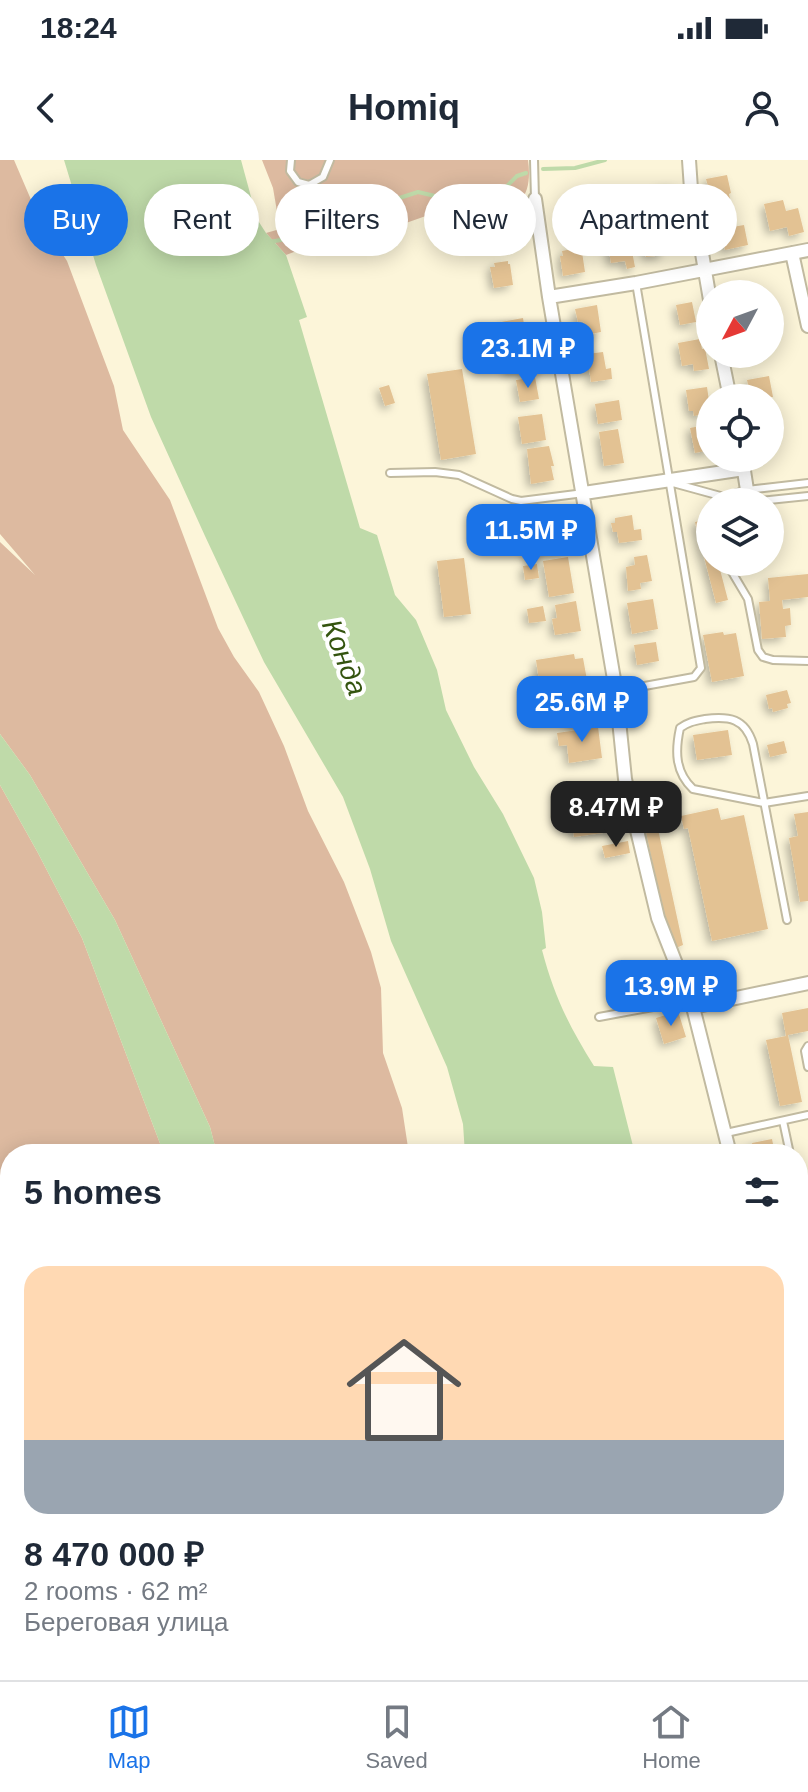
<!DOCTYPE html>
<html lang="en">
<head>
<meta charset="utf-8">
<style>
	body { margin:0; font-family:Arial,sans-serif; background:#f6f6f7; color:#1f2937; height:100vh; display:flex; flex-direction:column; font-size:30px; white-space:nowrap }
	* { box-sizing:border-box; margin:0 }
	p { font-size:26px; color:#747a83 }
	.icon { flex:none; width:44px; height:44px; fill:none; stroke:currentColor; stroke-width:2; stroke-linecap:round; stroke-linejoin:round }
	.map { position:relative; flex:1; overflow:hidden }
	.sheet { position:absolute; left:0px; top:984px; width:808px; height:536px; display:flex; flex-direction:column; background:#fff; border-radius:32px 32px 0 0; box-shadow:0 4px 20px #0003 }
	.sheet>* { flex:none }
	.top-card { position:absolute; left:24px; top:24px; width:760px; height:72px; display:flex; gap:16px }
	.needle { width:52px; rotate:229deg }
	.tools { position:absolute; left:696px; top:120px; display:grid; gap:16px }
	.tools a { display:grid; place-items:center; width:88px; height:88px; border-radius:50%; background:#fff; box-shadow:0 4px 20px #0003; font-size:40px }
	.price { position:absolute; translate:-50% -68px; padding:0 18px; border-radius:16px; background:#1a73e8; color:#fff; font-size:26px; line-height:52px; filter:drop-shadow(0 2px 4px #0008) }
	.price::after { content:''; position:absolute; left:50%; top:48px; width:24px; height:18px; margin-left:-12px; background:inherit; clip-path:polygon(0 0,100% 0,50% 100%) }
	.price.on { background:#222; color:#fff }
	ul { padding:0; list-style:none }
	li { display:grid; align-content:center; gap:16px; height:424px; padding:0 24px }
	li+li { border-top:2px solid #e0e1e3 }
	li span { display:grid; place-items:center; height:248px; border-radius:24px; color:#555 }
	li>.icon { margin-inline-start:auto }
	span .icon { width:144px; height:144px; fill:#fffc; stroke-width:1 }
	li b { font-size:34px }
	h2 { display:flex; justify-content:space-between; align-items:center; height:96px; padding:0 24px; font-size:34px }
	.pill { padding:0 28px; border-radius:36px; background:#fff; box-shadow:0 4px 20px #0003; font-size:28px; line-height:72px }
	.pill.on { background:#1a73e8; color:#fff }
	.status { display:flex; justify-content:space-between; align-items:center; height:56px; padding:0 40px; background:#fff; direction:ltr }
	.status svg { height:22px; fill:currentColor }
	header { display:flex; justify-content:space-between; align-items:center; height:104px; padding:0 24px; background:#fff; font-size:36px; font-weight:800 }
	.dock { display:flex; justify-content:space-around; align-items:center; height:112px; border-top:2px solid #e0e1e3; background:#fff; font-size:22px; color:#747a83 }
	.dock a { display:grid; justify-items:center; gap:4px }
	.dock .on { color:#1a73e8 }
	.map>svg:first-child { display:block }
	.green { fill:#ddbaa0 }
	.water { fill:#bfdaa9 }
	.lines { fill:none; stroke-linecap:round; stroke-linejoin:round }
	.stream { stroke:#bfdaa9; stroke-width:4 }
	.building { fill:#e3c293; filter:url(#shadow) }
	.service-casing { stroke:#c1baa0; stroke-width:10 }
	.minor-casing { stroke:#c1baa0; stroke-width:16 }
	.path { stroke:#7f7b69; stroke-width:2; stroke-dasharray:6 6; stroke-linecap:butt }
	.service { stroke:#fff; stroke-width:6 }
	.minor { stroke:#fff; stroke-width:12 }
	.labels { text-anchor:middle; stroke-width:8; stroke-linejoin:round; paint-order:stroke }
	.water-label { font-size:28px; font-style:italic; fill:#34540f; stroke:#fff }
</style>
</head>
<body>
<div class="status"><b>18:24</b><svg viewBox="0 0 49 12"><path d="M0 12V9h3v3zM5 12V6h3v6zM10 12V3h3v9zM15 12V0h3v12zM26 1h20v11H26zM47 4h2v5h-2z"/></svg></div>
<header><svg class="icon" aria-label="back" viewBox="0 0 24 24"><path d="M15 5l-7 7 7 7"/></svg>Homiq<svg class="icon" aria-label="person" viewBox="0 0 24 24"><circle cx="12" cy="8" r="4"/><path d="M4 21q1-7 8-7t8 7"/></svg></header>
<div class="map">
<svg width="808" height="1520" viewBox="0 0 808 1520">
	<defs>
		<filter id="shadow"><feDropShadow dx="-4" dy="4" stdDeviation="4" flood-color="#0004"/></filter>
	</defs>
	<rect width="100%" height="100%" fill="#fcf5d9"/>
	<path class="green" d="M0,0H14L38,56L67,101L114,226L123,270L170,340L218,468L234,497L259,532L284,586L308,651L344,722L371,792L381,828L383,893L402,948L409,994H217L210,967L115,760L30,615L0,574V382L35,415L0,374Z
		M262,0H528C530,14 530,32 519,42H510L493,34L463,45L454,46L406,63L371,71L355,64L331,78L286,95L266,73L280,69L273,28Z
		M0,625L38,693L82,778L164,994H10V1350L0,1352Z
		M17,1510H180L173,1518L167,1520H0V1512Z
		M368,1510H573L561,1520H352Z"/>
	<path class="water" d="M64,0H241L257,59L266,73L286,95L307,157L299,160L360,368L377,375L395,435L416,460L437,510L446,550L474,607L503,654L534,718L542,752L546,788L542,790C554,836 569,866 594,906L613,907L635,994H465L463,964L447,907L391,781L370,709L343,637L264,502L205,376L151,257L96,105Z
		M0,574L30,615L115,760L210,967L217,994H164L82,778L38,693L0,625Z
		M10,1350V1481L0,1483V1352Z
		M180,1510H368L352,1520H167L173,1518Z"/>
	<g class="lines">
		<path class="stream" d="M543,9L575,8L605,0
			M269,82L298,77L311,70L324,55L331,50L341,49L356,55L363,54L384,43L418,32L452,40L493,34L502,31L517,16L526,13"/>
	</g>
	<path class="building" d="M727,15L731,33L729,34L730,39L715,43L714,37L711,38L706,19Z
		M675,24L678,44L657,47L655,35L660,34L659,26Z
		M600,38L605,65L581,69L577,42Z
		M783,40L786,51L798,48L804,72L789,76L787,67L770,71L764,44Z
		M513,53L515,69L504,71L505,77L493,78L489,56Z
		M744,65L748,85L725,90L721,69Z
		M628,70L635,107L627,109L625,101L611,103L606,74Z
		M661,71L664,95L646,97L642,74Z
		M578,88L579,93L582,92L585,112L563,116L560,96H563L562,91Z
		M508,101V104H510L513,125L494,128L490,107H495L494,103Z
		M692,142L696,162L680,165L676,145Z
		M597,145L601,172L586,175L583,161L578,162L575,149Z
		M523,158L525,171L531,170L534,186L506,191L501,162Z
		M700,179L702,189L705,188L709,209L694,211L693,204L682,206L678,183Z
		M603,192L606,209L611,208L612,219L591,222L587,194Z
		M544,197L545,207L508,213L506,203Z
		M462,209L476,294L441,300L427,214Z
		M769,216L773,237L751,238L747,220Z
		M535,217L539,239L520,242L516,220Z
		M389,225L395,243L385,246L379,228Z
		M707,227L710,248L703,249L704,254L694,256L693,251H689L686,230Z
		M619,240L622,260L598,264L595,244Z
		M542,254L546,280L522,284L518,257Z
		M710,264V290L695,293L690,268Z
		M618,269L624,303L604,306L599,272Z
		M549,286L554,306H551L554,320L531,324L527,289Z
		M632,355L634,370L641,369L642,380L619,383L617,372H613L611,363H615V358Z
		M560,359L565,388L541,392L538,373L544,372L542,361Z
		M707,359L710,371V402H718L728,440L716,443L695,362Z
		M647,395L652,421L640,423L641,429L628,431L626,407L635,405L634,397Z
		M568,397L574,433L549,437L543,401Z
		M464,398L471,454L444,457L437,401Z
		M537,404L539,418L525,420L523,406Z
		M808,414V437L782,440L783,449L790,448L791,465L785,466L786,477L762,479L759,442L770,441L768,418Z
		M653,439L658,469L632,474L627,443Z
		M576,441L581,471L555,475L552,459L557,458L555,445Z
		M543,446L546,461L529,463L527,449Z
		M723,472L724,475L736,473L744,516L712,522L703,475Z
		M656,482L659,501L637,505L634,485Z
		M574,494L575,499L583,498L587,520L540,527L536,500Z
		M787,530L791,543L787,544L788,548L773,552L772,548L769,549L766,535Z
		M594,540L596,555H591L592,562L569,565L565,545Z
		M598,567L602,598L569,603L567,585L559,586L557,573Z
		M728,570L732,595L697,600L693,575Z
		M784,581L787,593L770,597L767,585Z
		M650,632L683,785L676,788L668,776L638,634Z
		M612,637L617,671L574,677L572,662L584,661L582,647L588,646L587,641Z
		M718,648L721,660L744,655L768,769L712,781L688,668L684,669L681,656Z
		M808,652V741L800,742L789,678L798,676L794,654Z
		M628,681L630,693L605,698L602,686Z
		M656,807L664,837L648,842L639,811Z
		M808,848V871L788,875L802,942L780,946L766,880L786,876L782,853Z
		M678,851L686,877L664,884L656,858Z
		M772,979L775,994H754L752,983Z
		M808,1101V1124L803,1125L804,1131L798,1132V1103Z
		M808,1207V1277H807L798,1234V1209Z
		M798,1506H806L807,1520H751V1510H798Z"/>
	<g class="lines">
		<defs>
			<path id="service" d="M291,0L290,11L298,22L309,25L323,17L330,0
				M534,0L535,39
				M390,313L435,312L459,315L512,339L521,341L584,333
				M673,323L724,337L747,330L808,323
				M724,337L741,342H750L808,336
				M726,402L748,439L758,490L763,497L773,500L808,501
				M617,531L694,517L701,508L636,123
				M787,760L753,584C745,558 729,556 705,559C695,561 688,562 680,568C675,591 675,612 693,629L764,643L808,636
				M599,857L691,840
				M808,886L805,891L808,907
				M783,961L790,994
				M726,973L808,955
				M798,1034L808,1076"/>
			<path id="minor" d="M689,0L691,29L710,140
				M535,39L549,137L616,531L625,619L630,641L658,758L693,847L730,994
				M792,93L808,166
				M549,137L636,123L808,90
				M721,194L730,238
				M742,298L747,330
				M584,333L744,309
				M693,847L808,823
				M798,1166L808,1163
				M798,1322L808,1375"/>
		</defs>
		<use href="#service" class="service-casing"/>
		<use href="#minor" class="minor-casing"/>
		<path class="path" d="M805,1396L808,1417
			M798,1398L808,1393
			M574,1520L586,1510
			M608,1520L619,1510"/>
		<use href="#service" class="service"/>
		<use href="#minor" class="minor"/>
	</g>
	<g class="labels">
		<g class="water-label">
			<text transform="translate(345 497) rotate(69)" y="10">Конда</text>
		</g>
	</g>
</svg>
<div class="tools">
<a><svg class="needle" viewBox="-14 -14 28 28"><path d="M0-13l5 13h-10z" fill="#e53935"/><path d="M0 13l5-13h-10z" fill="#747a83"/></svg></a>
<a><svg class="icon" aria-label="locate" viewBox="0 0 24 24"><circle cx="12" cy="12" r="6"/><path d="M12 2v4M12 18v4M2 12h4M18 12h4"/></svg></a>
<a><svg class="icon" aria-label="layers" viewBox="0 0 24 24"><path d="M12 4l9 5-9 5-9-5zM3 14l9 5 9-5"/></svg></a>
</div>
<b class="price" style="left:528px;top:230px">23.1M ₽</b>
<b class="price" style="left:531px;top:412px">11.5M ₽</b>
<b class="price" style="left:582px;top:584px">25.6M ₽</b>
<b class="price on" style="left:616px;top:689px">8.47M ₽</b>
<b class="price" style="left:671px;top:868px">13.9M ₽</b>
<div class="top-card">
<a class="pill on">Buy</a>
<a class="pill">Rent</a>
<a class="pill">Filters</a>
<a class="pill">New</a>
<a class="pill">Apartment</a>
</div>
<section class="sheet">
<h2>5 homes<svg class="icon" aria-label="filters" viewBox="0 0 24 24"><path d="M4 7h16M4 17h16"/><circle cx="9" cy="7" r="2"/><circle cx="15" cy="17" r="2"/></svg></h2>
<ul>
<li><span style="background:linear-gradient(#ffd9b3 70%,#9aa5b1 0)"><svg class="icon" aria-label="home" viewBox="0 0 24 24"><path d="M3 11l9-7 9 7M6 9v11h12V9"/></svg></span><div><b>8 470 000 ₽</b><p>2 rooms · 62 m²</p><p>Береговая улица</p></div></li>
</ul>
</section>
</div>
<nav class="dock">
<a class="on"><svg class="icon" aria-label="map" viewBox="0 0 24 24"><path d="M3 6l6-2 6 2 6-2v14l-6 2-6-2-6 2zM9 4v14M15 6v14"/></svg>Map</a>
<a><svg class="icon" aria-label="saved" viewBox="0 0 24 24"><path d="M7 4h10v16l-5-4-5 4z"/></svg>Saved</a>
<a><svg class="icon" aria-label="home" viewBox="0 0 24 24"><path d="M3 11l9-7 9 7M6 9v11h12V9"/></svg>Home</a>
</nav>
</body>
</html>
